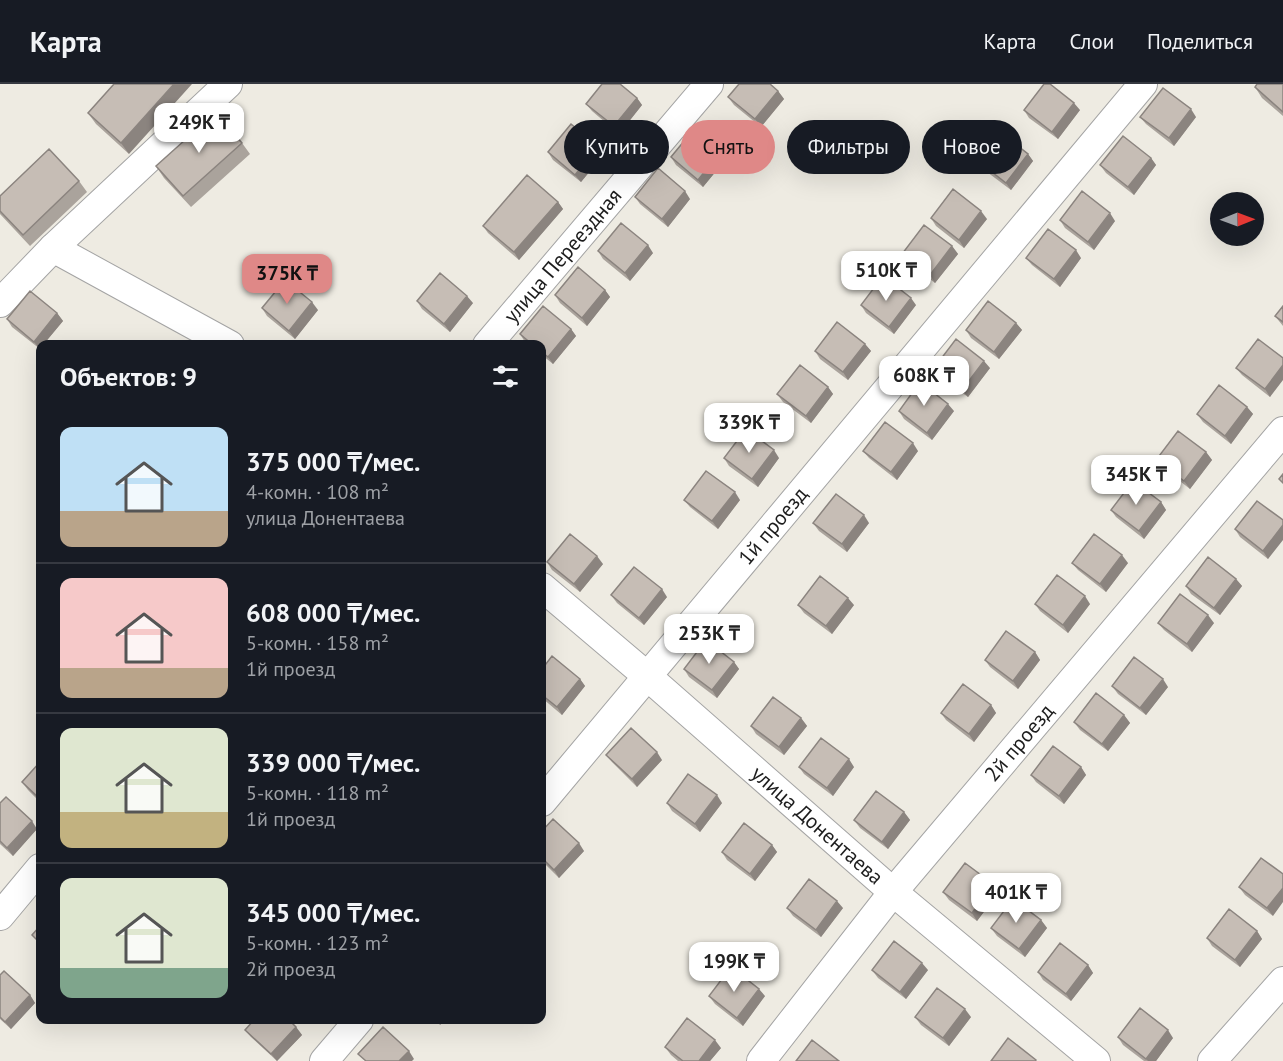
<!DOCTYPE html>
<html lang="ru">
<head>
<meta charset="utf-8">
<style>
	body { margin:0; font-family:"PT Sans",sans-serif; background:#20242c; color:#f1f3f6; height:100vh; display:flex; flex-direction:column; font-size:22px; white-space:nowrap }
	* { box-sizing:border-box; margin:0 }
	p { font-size:20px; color:#9ea1a6 }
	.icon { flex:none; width:33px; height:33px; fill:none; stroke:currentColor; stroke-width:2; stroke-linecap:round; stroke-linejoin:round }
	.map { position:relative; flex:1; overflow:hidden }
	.details { position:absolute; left:36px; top:256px; width:510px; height:684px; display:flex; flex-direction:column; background:#171b24; border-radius:12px; box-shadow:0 6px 24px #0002 }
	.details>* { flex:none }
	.top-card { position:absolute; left:564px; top:36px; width:570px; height:54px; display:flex; gap:12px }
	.needle { width:39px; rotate:89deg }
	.tools { position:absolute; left:1210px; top:108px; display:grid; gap:12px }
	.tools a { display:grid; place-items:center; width:54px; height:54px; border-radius:50%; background:#171b24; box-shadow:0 6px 24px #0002; font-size:30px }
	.price { position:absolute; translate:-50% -51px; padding:0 14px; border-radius:12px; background:#fff; color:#222; font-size:20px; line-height:39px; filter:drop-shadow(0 2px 3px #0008) }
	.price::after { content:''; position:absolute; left:50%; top:36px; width:18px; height:14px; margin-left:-9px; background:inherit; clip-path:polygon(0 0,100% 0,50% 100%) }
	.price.active { background:#df8887; color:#111 }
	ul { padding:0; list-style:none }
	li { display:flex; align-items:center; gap:18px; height:150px; padding:0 24px }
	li+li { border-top:2px solid #363941 }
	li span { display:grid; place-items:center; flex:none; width:168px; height:120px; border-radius:12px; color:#555 }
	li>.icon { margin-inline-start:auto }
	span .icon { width:72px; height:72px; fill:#fffc; stroke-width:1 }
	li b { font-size:26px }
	h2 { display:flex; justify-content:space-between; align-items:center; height:72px; padding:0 24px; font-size:26px }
	.tag { padding:0 21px; border-radius:27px; background:#171b24; box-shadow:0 6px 24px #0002; font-size:21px; line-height:54px }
	.tag.active { background:#df8887; color:#111 }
	header { display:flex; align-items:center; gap:36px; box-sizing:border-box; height:84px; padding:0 30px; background:#171b24; border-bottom:2px solid #363941 }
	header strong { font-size:28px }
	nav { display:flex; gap:33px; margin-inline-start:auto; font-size:21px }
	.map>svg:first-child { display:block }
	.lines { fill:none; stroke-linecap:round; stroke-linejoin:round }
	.minor-casing { stroke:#a4a4a4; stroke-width:30 }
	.minor { stroke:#fff; stroke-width:28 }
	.wall { fill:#aaa39c }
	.shaded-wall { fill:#8b847f }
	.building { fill:#c6bdb5; stroke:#8b847f; stroke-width:1.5 }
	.labels { text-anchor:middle; stroke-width:4.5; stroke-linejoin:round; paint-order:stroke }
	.street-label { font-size:21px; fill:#1d1d1d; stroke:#fff }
</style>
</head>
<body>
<header>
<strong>Карта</strong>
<nav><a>Карта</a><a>Слои</a><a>Поделиться</a></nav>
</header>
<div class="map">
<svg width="1283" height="977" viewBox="0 0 1283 977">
	<rect width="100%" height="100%" fill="#eeebe2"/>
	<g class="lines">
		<defs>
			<g id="minor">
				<path d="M53,164L230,261"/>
				<path d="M0,219L53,164L228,0"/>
				<path id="s1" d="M487,261L709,0"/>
				<path id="s2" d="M542,503L647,592L893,808L1096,977"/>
				<path id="s3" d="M542,718L1143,0"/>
				<path d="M0,832L40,784"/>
				<path d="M324,977L359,936"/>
				<path id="s4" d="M761,977L893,808L1283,347"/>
				<path d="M1212,977L1283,897"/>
			</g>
		</defs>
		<use href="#minor" class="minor-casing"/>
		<use href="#minor" class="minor"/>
	</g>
	<path class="wall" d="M114,0L129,70L96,40L88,29Z
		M1283,0V32L1262,14L1255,3Z
		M778,7L784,15L761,43L734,21L728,13Z
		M637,14L642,21L619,50L592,27L586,20Z
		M1024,26H1080L1058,55L1029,34Z
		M1140,33H1196L1174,62L1146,40Z
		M242,59L250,70L191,123L164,94L156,82Z
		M598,62L604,70L581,98L553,76L548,68Z
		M721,67L726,75L703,103L676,81L671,73Z
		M1028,70L1033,77L1011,106L983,85L978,77Z
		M1151,74L1156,81L1134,111L1106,89L1100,81Z
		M79,97L87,108L30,162L0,130V112Z
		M635,113L690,115L668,143L640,120Z
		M558,118L563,125L519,176L488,149L483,142Z
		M931,134L987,135L964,164L936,142Z
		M1060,136L1115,137L1094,166L1065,144Z
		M952,162L958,170L935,199L907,177L902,170Z
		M598,167L653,169L630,197L603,175Z
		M1026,174H1081L1060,203L1032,181Z
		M605,206L610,213L587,242L560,219L555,211Z
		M417,217L473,219L450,248L422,225Z
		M861,221H916L894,250L866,229Z
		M1283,222V242L1275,232Z
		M262,224L318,226L295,255L267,232Z
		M57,229L63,237L43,261H40V265L12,243L7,235Z
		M1016,239L1022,246L999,275L971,254L966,246Z
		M571,245L576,252L553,280L542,271V261H529L525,258L520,250Z
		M865,260L871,267L848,296L820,275L815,267Z
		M1283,274L1270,313L1242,291L1236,284Z
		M934,284H990L968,313L939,292Z
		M828,303L833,310L811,339L783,318L777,310Z
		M1247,323L1253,330L1231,360L1203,338L1197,330Z
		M899,327H954L932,356L904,335Z
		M863,367H918L897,396L869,374Z
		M1206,368L1212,376L1190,405L1162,383L1156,376Z
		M724,374H779L758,403L729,382Z
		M684,416H740L718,445L690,423Z
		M1161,418L1166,426L1144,455L1116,433L1111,426Z
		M1283,436L1268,475L1240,453L1235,445Z
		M813,439H869L847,468L819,447Z
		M547,478L603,480L580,508L552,486Z
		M1072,479H1128L1106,508L1078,486Z
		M1236,495L1242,502L1220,531L1191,510L1186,502Z
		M611,511L667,513L644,541L617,519Z
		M1035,520H1090L1068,549L1040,527Z
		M798,521H854L832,550L804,529Z
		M1158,539H1214L1192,568L1164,546Z
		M1035,568L1040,576L1018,605L990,583L985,576Z
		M734,578L739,585L717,614L689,593L684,585Z
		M542,585L580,595L585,602L562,631L542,614Z
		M1112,602L1168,603L1146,631L1118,610Z
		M991,621L996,629L974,658L946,636L941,629Z
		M1124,631L1130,639L1108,667L1080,646L1074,638Z
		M801,634L807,642L784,671L756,650L751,642Z
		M606,671L662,676L637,703L612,678Z
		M40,678V718L28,706L22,698Z
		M799,683H854L833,712L804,690Z
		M1081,683L1086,691L1064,720L1036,698L1031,691Z
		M0,719L37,745L13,772L0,760Z
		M667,719H722L700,748L672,727Z
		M904,728L910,736L888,765L860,744L854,736Z
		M542,747L584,767L559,794L542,777Z
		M772,761L777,768L755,797L727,776L722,768Z
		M1261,774L1273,832L1245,811L1239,803Z
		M943,808H999L977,837L949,816Z
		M787,824H843L821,853L793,832Z
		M1041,836L1047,844L1025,873L997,852L991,844Z
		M1257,847L1262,855L1240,883L1212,862L1207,854Z
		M1088,881L1093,889L1071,917L1043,896L1038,888Z
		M872,886H928L906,915L878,894Z
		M0,891L30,911L35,919L11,945L0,935Z
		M709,912H765L743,942L715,920Z
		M915,933H971L949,962L921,941Z
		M296,943L302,951L277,977L251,953L245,946Z
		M1118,953L1173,954L1156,977H1144L1123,961Z
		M665,963L721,964L710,977H678L671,971Z"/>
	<path class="shaded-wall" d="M174,0H192L129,70L121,59Z
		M778,7L784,15L761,43L755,35Z
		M637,14L642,21L619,50L614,42Z
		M1074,19L1080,26L1058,55L1052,48Z
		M1191,25L1196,33L1174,62L1169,54Z
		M598,62L604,70L581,98L575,91Z
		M721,67L726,75L703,103L698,96Z
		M1028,70L1033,77L1011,106L1006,99Z
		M1151,74L1156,81L1134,111L1128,103Z
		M685,107L690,115L668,143L662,135Z
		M558,118L563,125L519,176L514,168Z
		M981,127L987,135L964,164L959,156Z
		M1110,129L1115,137L1094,166L1088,158Z
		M648,161L653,169L630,197L625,189Z
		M952,162L958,170L935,199L930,191Z
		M1076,166L1081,174L1060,203L1054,195Z
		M605,206L610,213L587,242L582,234Z
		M467,212L473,219L450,248L444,240Z
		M911,214L916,221L894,250L889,243Z
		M312,218L318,226L295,255L289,247Z
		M57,229L63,237L43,261H40V265L34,258Z
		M1016,239L1022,246L999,275L994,268Z
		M571,245L576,252L553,280L548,273Z
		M865,260L871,267L848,296L843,288Z
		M984,277L990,284L968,313L962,306Z
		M1283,281V296L1270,313L1265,305Z
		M828,303L833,310L811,339L806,332Z
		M948,320L954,327L932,356L927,349Z
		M1247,323L1253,330L1231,360L1225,352Z
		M913,359L918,367L897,396L891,388Z
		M774,366L779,374L758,403L752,395Z
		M1206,368L1212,376L1190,405L1184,397Z
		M735,408L740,416L718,445L712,437Z
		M1161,418L1166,426L1144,455L1139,447Z
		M864,431L869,439L847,468L842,460Z
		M1283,441V456L1268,475L1263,467Z
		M1122,471L1128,479L1106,508L1100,500Z
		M597,472L603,480L580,508L574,500Z
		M1236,495L1242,502L1220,531L1214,524Z
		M662,505L667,513L644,541L639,534Z
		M1085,512L1090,520L1068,549L1063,541Z
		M848,514L854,521L832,550L826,542Z
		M1208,531L1214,539L1192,568L1187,560Z
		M1035,568L1040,576L1018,605L1013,597Z
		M734,578L739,585L717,614L712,606Z
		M580,595L585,602L562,631L557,623Z
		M1163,595L1168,603L1146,631L1140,624Z
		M991,621L996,629L974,658L969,650Z
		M1124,631L1130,639L1108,667L1102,660Z
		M801,634L807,642L784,671L779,663Z
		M657,668L662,676L637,703L632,695Z
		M849,675L854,683L833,712L827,704Z
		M1081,683L1086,691L1064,720L1059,712Z
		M717,711L722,719L700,748L695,740Z
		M904,728L910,736L888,765L882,758Z
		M32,737L37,745L13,772L7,764Z
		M579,759L584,767L559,794L554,786Z
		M772,761L777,768L755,797L750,790Z
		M993,800L999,808L977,837L972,829Z
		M1283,804V818L1273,832L1267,824Z
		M837,817L843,824L821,853L816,846Z
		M1041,836L1047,844L1025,873L1019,865Z
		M1257,847L1262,855L1240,883L1235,876Z
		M922,879L928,886L906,915L900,908Z
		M1088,881L1093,889L1071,917L1066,910Z
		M759,905L765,912L743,942L737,934Z
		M30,911L35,919L11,945L5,938Z
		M965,925L971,933L949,962L943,954Z
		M437,936H445L440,941Z
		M296,943L302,951L277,977L271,970Z
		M1168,946L1173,954L1156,977H1148L1146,975Z
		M715,956L721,964L710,977H699Z
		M409,967L414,975L412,977H399Z"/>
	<path class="building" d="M114,0H174L121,59L88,29Z
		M602,0H620L637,14L614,42L586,20Z
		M739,0H770L778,7L755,35L728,13Z
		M1044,0H1050L1074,19L1052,48L1024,26Z
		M1257,0H1283V28L1255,3Z
		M1163,4L1191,25L1169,54L1140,33Z
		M215,29L242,59L183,112L156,82Z
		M571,40L598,62L575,91L548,68Z
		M694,45L721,67L698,96L671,73Z
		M1000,48L1028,70L1006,99L978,77Z
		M1123,52L1151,74L1128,103L1100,81Z
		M49,65L79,97L23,151L0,127V112Z
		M658,84L685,107L662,135L635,113Z
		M527,91L558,118L514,168L483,142Z
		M953,105L981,127L959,156L931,134Z
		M1082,107L1110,129L1088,158L1060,136Z
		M621,139L648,161L625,189L598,167Z
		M924,141L952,162L930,191L902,170Z
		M1048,145L1076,166L1054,195L1026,174Z
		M578,183L605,206L582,234L555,211Z
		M440,189L467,212L444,240L417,217Z
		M883,192L911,214L889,243L861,221Z
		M285,196L312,218L289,247L262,224Z
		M30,207L57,229L34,258L7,235Z
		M988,217L1016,239L994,268L966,246Z
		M543,222L571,245L548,273L542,268V261H533L520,250Z
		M1283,222V238L1275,232Z
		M837,238L865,260L843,288L815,267Z
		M956,255L984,277L962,306L934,284Z
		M1258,255L1283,274V281L1265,305L1236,284Z
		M800,281L828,303L806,332L777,310Z
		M920,298L948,320L927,349L899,327Z
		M1219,301L1247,323L1225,352L1197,330Z
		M885,338L913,359L891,388L863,367Z
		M746,345L774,366L752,395L724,374Z
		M1178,347L1206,368L1184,397L1156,376Z
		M706,387L735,408L712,437L684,416Z
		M1283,390V399L1279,395Z
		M1133,397L1161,418L1139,447L1111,426Z
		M836,410L864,431L842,460L813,439Z
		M1257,417L1283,436V441L1263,467L1235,445Z
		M570,450L597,472L574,500L547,478Z
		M1094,450L1122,471L1100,500L1072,479Z
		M1208,473L1236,495L1214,524L1186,502Z
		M634,483L662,505L639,534L611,511Z
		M1057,491L1085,512L1063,541L1035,520Z
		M820,492L848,514L826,542L798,521Z
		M1180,510L1208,531L1187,560L1158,539Z
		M1006,547L1035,568L1013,597L985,576Z
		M706,556L734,578L712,606L684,585Z
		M552,572L580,595L557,623L542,611V585Z
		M1134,573L1163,595L1140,624L1112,602Z
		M963,600L991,621L969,650L941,629Z
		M1096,609L1124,631L1102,660L1074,638Z
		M773,613L801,634L779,663L751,642Z
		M631,644L657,668L632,695L606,671Z
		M821,654L849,675L827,704L799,683Z
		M1053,662L1081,683L1059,712L1031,691Z
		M40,678V715L22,698Z
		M688,690L717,711L695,740L667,719Z
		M876,707L904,728L882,758L854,736Z
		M6,713L32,737L7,764L0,757V719Z
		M553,735L579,759L554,786L542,774V747Z
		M744,739L772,761L750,790L722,768Z
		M1261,774L1283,790V804L1267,824L1239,803Z
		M965,779L993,800L972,829L943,808Z
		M809,795L837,817L816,846L787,824Z
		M1013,815L1041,836L1019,865L991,844Z
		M1229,825L1257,847L1235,876L1207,854Z
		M40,842V859L32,851Z
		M894,857L922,879L900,908L872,886Z
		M1060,859L1088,881L1066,910L1038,888Z
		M731,883L759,905L737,934L709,912Z
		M4,887L30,911L5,938L0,933V891Z
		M937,904L965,925L943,954L915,933Z
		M1140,924L1168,946L1146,975L1118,953Z
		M687,934L715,956L699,977H683L665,963Z
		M254,936H289L296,943L271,970L245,946Z
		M383,943L409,967L399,977H366L358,970Z
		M1008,954L1036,976L1035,977H991Z
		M812,956L839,977H796Z"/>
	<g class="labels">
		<g class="street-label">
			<text dy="7" stroke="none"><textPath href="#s1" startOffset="117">улица Переездная</textPath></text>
			<text dy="7" stroke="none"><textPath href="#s3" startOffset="360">1й проезд</textPath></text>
			<text dy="7" stroke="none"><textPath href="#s4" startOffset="410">2й проезд</textPath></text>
			<text dy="7" stroke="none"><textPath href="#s2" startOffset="364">улица Донентаева</textPath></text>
		</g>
	</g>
</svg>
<div class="tools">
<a><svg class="needle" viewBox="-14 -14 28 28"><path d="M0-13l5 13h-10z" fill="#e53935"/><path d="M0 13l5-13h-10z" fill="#9ea1a6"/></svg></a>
</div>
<b class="price" style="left:199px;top:70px">249K ₸</b>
<b class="price" style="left:886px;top:218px">510K ₸</b>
<b class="price active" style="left:287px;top:221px">375K ₸</b>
<b class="price" style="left:924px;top:323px">608K ₸</b>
<b class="price" style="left:749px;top:370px">339K ₸</b>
<b class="price" style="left:1136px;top:422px">345K ₸</b>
<b class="price" style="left:709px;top:581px">253K ₸</b>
<b class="price" style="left:1016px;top:840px">401K ₸</b>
<b class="price" style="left:734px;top:909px">199K ₸</b>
<div class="top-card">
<a class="tag">Купить</a>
<a class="tag active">Снять</a>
<a class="tag">Фильтры</a>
<a class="tag">Новое</a>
</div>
<section class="details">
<h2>Объектов: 9<svg class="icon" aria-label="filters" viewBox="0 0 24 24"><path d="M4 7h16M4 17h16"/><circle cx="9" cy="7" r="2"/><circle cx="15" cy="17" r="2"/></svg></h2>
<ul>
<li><span style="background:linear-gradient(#bfe0f5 70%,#b9a48a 0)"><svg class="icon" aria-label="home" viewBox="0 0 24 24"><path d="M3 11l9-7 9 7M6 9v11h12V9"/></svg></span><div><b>375 000 ₸/мес.</b><p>4-комн. · 108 m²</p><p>улица Донентаева</p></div></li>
<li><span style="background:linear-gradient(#f6c9c9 75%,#b9a48a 0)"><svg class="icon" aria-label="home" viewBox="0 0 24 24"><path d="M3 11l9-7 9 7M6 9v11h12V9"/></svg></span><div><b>608 000 ₸/мес.</b><p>5-комн. · 158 m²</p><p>1й проезд</p></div></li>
<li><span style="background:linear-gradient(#dfe7d0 70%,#c2b280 0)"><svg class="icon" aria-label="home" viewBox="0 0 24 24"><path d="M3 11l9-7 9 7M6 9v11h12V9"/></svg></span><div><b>339 000 ₸/мес.</b><p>5-комн. · 118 m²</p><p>1й проезд</p></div></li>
<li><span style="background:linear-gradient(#dfe7d0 75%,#7fa58c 0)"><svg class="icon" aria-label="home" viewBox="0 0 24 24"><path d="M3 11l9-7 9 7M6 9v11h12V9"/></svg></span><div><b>345 000 ₸/мес.</b><p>5-комн. · 123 m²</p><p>2й проезд</p></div></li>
</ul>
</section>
</div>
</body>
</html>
